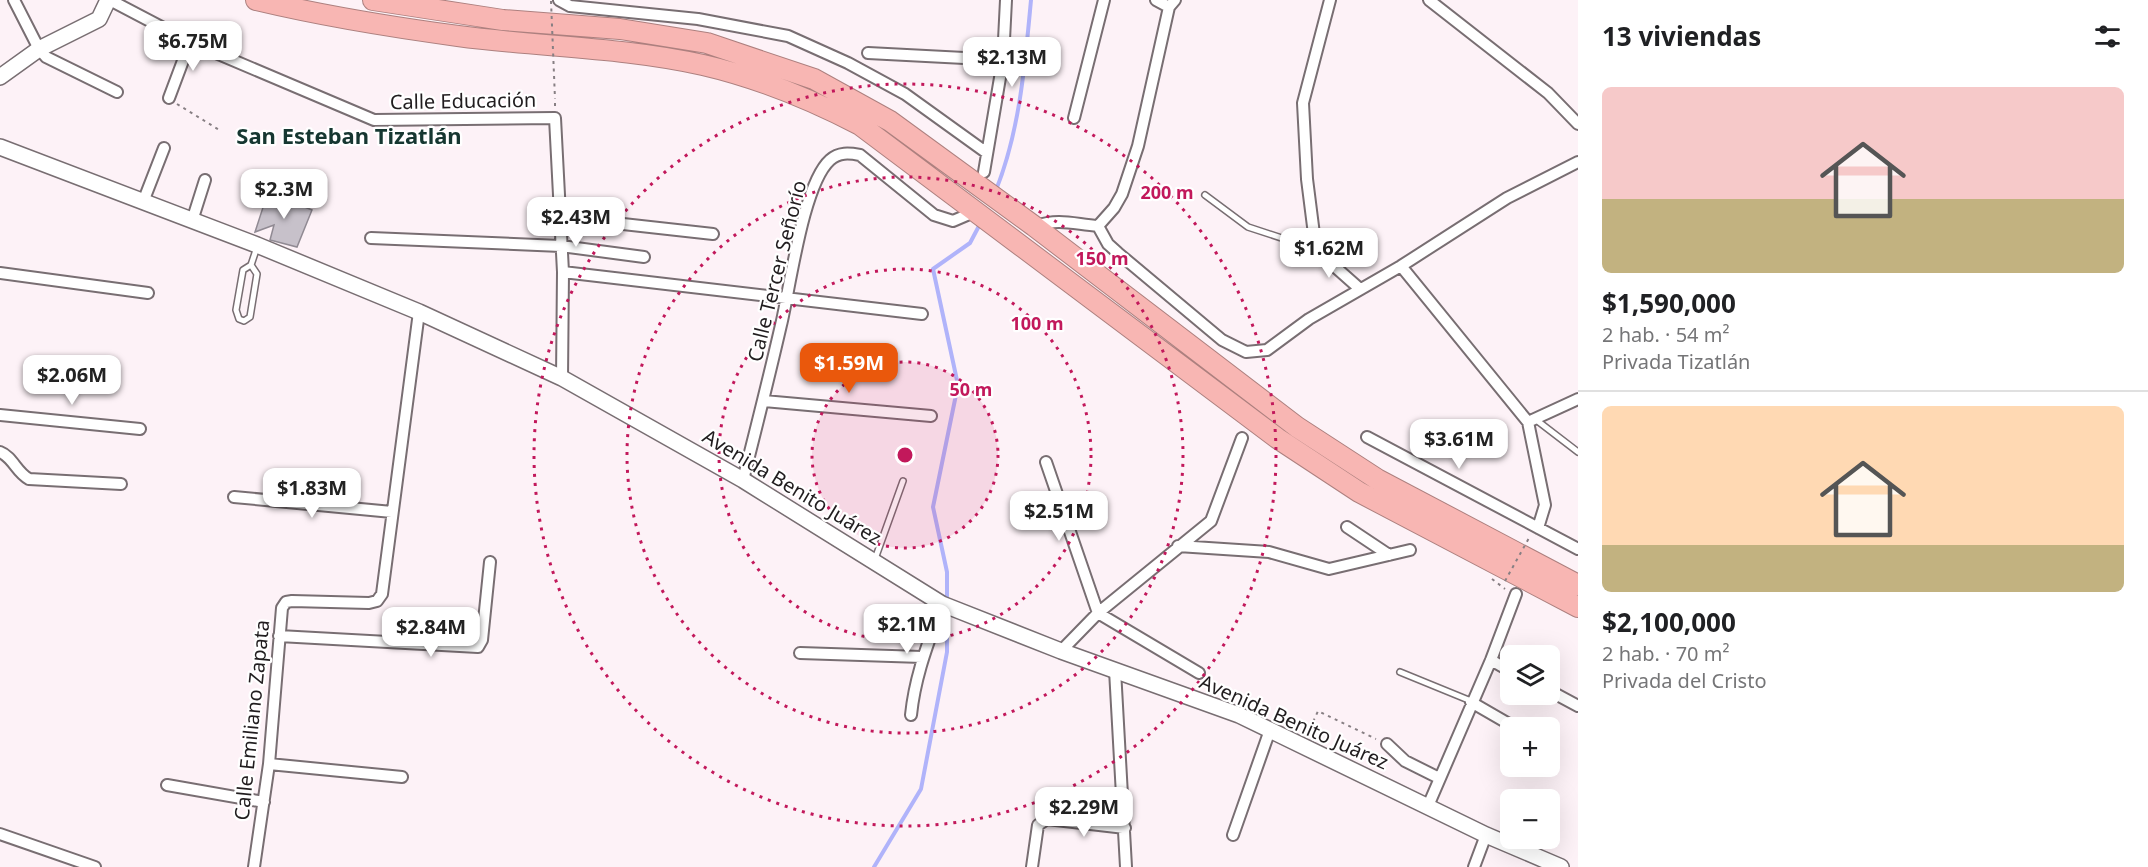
<!DOCTYPE html>
<html lang="es">
<head>
<meta charset="utf-8">
<style>
	body { margin:0; font-family:"Noto Sans",sans-serif; background:#f6f6f6; color:#202124; height:100vh; display:flex; flex-direction:column; font-size:22px; white-space:nowrap }
	* { box-sizing:border-box; margin:0 }
	p { font-size:20px; color:#757577 }
	.icon { flex:none; width:33px; height:33px; fill:none; stroke:currentColor; stroke-width:2; stroke-linecap:round; stroke-linejoin:round }
	.map { position:relative; flex:1; overflow:hidden }
	.details { display:flex; flex-direction:column; background:#fff; width:570px }
	.details>* { flex:none }
	.fabs { position:absolute; left:1500px; top:645px; display:grid; gap:12px }
	.fabs a { display:grid; place-items:center; width:60px; height:60px; border-radius:9px; background:#fff; box-shadow:0 6px 24px #0002; font-size:30px }
	.price { position:absolute; translate:-50% -51px; padding:0 14px; border-radius:12px; background:#fff; color:#222; font-size:20px; line-height:39px; filter:drop-shadow(0 2px 3px #0008) }
	.price::after { content:''; position:absolute; left:50%; top:36px; width:18px; height:14px; margin-left:-9px; background:inherit; clip-path:polygon(0 0,100% 0,50% 100%) }
	.price.active { background:#ea580c; color:#fff }
	ul { padding:0; list-style:none }
	li { display:grid; align-content:center; gap:12px; height:318px; padding:0 24px }
	li+li { border-top:2px solid #e0e0e0 }
	li span { display:grid; place-items:center; height:186px; border-radius:9px; color:#555 }
	li>.icon { margin-inline-start:auto }
	span .icon { width:108px; height:108px; fill:#fffc; stroke-width:1 }
	li b { font-size:26px }
	h2 { display:flex; justify-content:space-between; align-items:center; height:72px; padding:0 24px; font-size:26px }
	main { display:flex; flex:1; min-height:0 }
	.map>svg:first-child { display:block }
	.lines { fill:none; stroke-linecap:round; stroke-linejoin:round }
	.stream { stroke:#b0b3fa; stroke-width:4 }
	.building { fill:#c7c1ca; stroke:#908a93; stroke-width:1.5 }
	.service-casing { stroke:#786e72; stroke-width:8 }
	.minor-casing { stroke:#786e72; stroke-width:14 }
	.secondary-casing { stroke:#786e72; stroke-width:18 }
	.motorway-casing { stroke:#ad807f; stroke-width:22 }
	.path { stroke:#877f83; stroke-width:2; stroke-dasharray:3 4.5; stroke-linecap:butt }
	.service { stroke:#fff; stroke-width:5 }
	.minor { stroke:#fff; stroke-width:10 }
	.secondary { stroke:#fff; stroke-width:15 }
	.motorway { stroke:#f8b6b3; stroke-width:20 }
	.path-bridge { stroke:#877f83; stroke-width:2; stroke-dasharray:3 4.5; stroke-linecap:butt }
	.ring { fill:none; stroke:#c2185b; stroke-width:3; stroke-dasharray:3 6 }
	.labels { text-anchor:middle; stroke-width:4.5; stroke-linejoin:round; paint-order:stroke }
	.street-label { font-size:20px; fill:#211d1f; stroke:#fff }
	.quarter-label { font-size:22px; font-weight:bold; fill:#163731; stroke:#fff }
	.centre { fill:#c2185b; stroke:#fff; stroke-width:3 }
	.ring-label { font-size:18px; text-anchor:middle; font-weight:bold; fill:#c2185b; stroke:#fff; stroke-width:4.5; stroke-linejoin:round; paint-order:stroke }
</style>
</head>
<body>
<main>
<div class="map">
<svg width="1578" height="867" viewBox="0 0 1578 867">
	<rect width="100%" height="100%" fill="#fdf2f7"/>
	<g class="lines">
		<path class="stream" d="M996,190C1020,130 1025,64 1031,0
			M947,602V572L933,507L958,385L933,269L970,243L980,224
			M874,867L921,789L947,652V609"/>
	</g>
	<path class="building" d="M268,192L312,210L297,247L270,240L274,225L255,232Z"/>
	<g class="lines">
		<defs>
			<path id="service" d="M1205,195L1248,227L1315,249
				M251,265L257,274L250,317L244,321L239,319L236,310L243,270L251,265L257,247
				M1535,419L1578,452
				M875,559L903,481
				M1400,672L1471,701"/>
			<path id="minor" d="M14,0L39,49L46,57L117,92
				M110,0L190,42L374,120L555,118L563,272L562,378
				M559,0L570,6L698,19L788,36L848,63L905,94L987,153
				M1156,0L1169,7
				M1330,0L1303,103L1307,179L1316,250L1360,289
				M1429,0L1548,93L1578,124
				M868,53L1003,60
				M169,98L190,42
				M1074,118L1104,0
				M984,172L1003,60L1006,0
				M143,202L164,148
				M560,217L713,234
				M192,221L205,180
				M1035,226C1060,218 1073,224 1098,226
				M1098,226L1108,244L1118,253L1222,340L1246,352L1267,350L1309,319L1401,266L1507,198L1578,162
				M1098,226L1114,208L1122,194L1138,146L1169,7L1175,0
				M371,238L561,246L644,257
				M1401,266L1528,422L1545,505L1538,528
				M563,272L922,314
				M0,273L148,293
				M764,401L931,416
				M0,415L140,429
				M1528,422L1578,399
				M1367,437L1578,549
				M0,452C13,457 16,472 29,479L121,484
				M1046,462L1098,613L1199,673
				M743,480C756,429 769,377 781,325C790,288 803,184 830,160C839,152 849,153 860,155L934,215L953,221L967,215
				M234,497L392,512
				M1347,527L1389,555
				M1178,546L1269,552L1329,569L1410,550
				M279,636L478,647L482,640L490,562
				M1061,651L1098,613L1211,521L1242,438
				M800,653L922,657
				M1491,660L1510,671
				M1115,670L1126,867
				M1550,691L1578,706
				M1471,702L1516,728
				M911,715C915,675 929,641 942,604
				M1387,744L1405,761L1439,778
				M269,764L402,777
				M167,785L264,802
				M1428,806L1491,660L1516,594
				M0,834L95,867
				M1233,835L1270,730
				M254,867L269,764L282,608L286,602L292,601L369,603L377,601L382,594L419,312
				M1032,867L1038,825L1047,819L1125,828
				M1474,867L1486,835"/>
			<path id="secondary" d="M0,77L39,49L99,19L108,0
				M0,147L257,245L419,312L562,378L743,480L942,604L1061,651L1239,715L1486,835L1561,867"/>
			<path id="motorway" d="M256,0C323,16 391,27 458,36C539,47 623,47 703,65C759,78 810,99 860,125L1277,438L1359,492L1578,607
				M373,0L503,20L620,29L707,43L814,79L890,121L1034,226L1297,427L1377,479L1578,585"/>
		</defs>
		<use href="#service" class="service-casing"/>
		<use href="#minor" class="minor-casing"/>
		<use href="#secondary" class="secondary-casing"/>
		<use href="#motorway" class="motorway-casing"/>
		<path class="path" d="M177,104L221,131
			M555,106V99
			M1492,579L1505,589
			M1307,735L1318,711L1376,739"/>
		<use href="#service" class="service"/>
		<use href="#minor" class="minor"/>
		<use href="#secondary" class="secondary"/>
		<use href="#motorway" class="motorway"/>
		<path class="path-bridge" d="M551,1L555,99
			M1505,581L1529,538"/>
	</g>
	<circle cx="905" cy="455" r="93" fill="#c2185b" fill-opacity=".12"/>
	<g class="ring">
		<circle cx="905" cy="455" r="93"/>
		<circle cx="905" cy="455" r="186"/>
		<circle cx="905" cy="455" r="278"/>
		<circle cx="905" cy="455" r="371"/>
	</g>
	<g class="labels">
		<g class="street-label">
			<text transform="translate(463 101) rotate(-1)" y="7">Calle Educación</text>
			<text transform="translate(777 271) rotate(-76)" y="7">Calle Tercer Señorío</text>
			<text transform="translate(792 487) rotate(31)" y="7">Avenida Benito Juárez</text>
			<text transform="translate(252 720) rotate(-84)" y="7">Calle Emiliano Zapata</text>
			<text transform="translate(1294 722) rotate(24)" y="7">Avenida Benito Juárez</text>
		</g>
		<g class="quarter-label">
			<text x="349" y="144">San Esteban Tizatlán</text>
		</g>
	</g>
	<circle cx="905" cy="455" r="9" class="centre"/>
	<g class="ring-label">
		<text x="1167" y="199">200 m</text>
		<text x="1102" y="265">150 m</text>
		<text x="1037" y="330">100 m</text>
		<text x="971" y="396">50 m</text>
	</g>
</svg>
<div class="fabs">
<a><svg class="icon" aria-label="layers" viewBox="0 0 24 24"><path d="M12 4l9 5-9 5-9-5zM3 14l9 5 9-5"/></svg></a>
<a>+</a>
<a>−</a>
</div>
<b class="price" style="left:193px;top:72px">$6.75M</b>
<b class="price" style="left:1012px;top:88px">$2.13M</b>
<b class="price" style="left:284px;top:220px">$2.3M</b>
<b class="price" style="left:576px;top:248px">$2.43M</b>
<b class="price" style="left:1329px;top:279px">$1.62M</b>
<b class="price active" style="left:849px;top:394px">$1.59M</b>
<b class="price" style="left:72px;top:406px">$2.06M</b>
<b class="price" style="left:1459px;top:470px">$3.61M</b>
<b class="price" style="left:312px;top:519px">$1.83M</b>
<b class="price" style="left:1059px;top:542px">$2.51M</b>
<b class="price" style="left:907px;top:655px">$2.1M</b>
<b class="price" style="left:431px;top:658px">$2.84M</b>
<b class="price" style="left:1084px;top:838px">$2.29M</b>
</div>
<section class="details">
<h2>13 viviendas<svg class="icon" aria-label="filters" viewBox="0 0 24 24"><path d="M4 7h16M4 17h16"/><circle cx="9" cy="7" r="2"/><circle cx="15" cy="17" r="2"/></svg></h2>
<ul>
<li><span style="background:linear-gradient(#f6c9c9 60%,#c2b280 0)"><svg class="icon" aria-label="home" viewBox="0 0 24 24"><path d="M3 11l9-7 9 7M6 9v11h12V9"/></svg></span><div><b>$1,590,000</b><p>2 hab. · 54 m²</p><p>Privada Tizatlán</p></div></li>
<li><span style="background:linear-gradient(#ffd9b3 75%,#c2b280 0)"><svg class="icon" aria-label="home" viewBox="0 0 24 24"><path d="M3 11l9-7 9 7M6 9v11h12V9"/></svg></span><div><b>$2,100,000</b><p>2 hab. · 70 m²</p><p>Privada del Cristo</p></div></li>
</ul>
</section>
</main>
</body>
</html>
